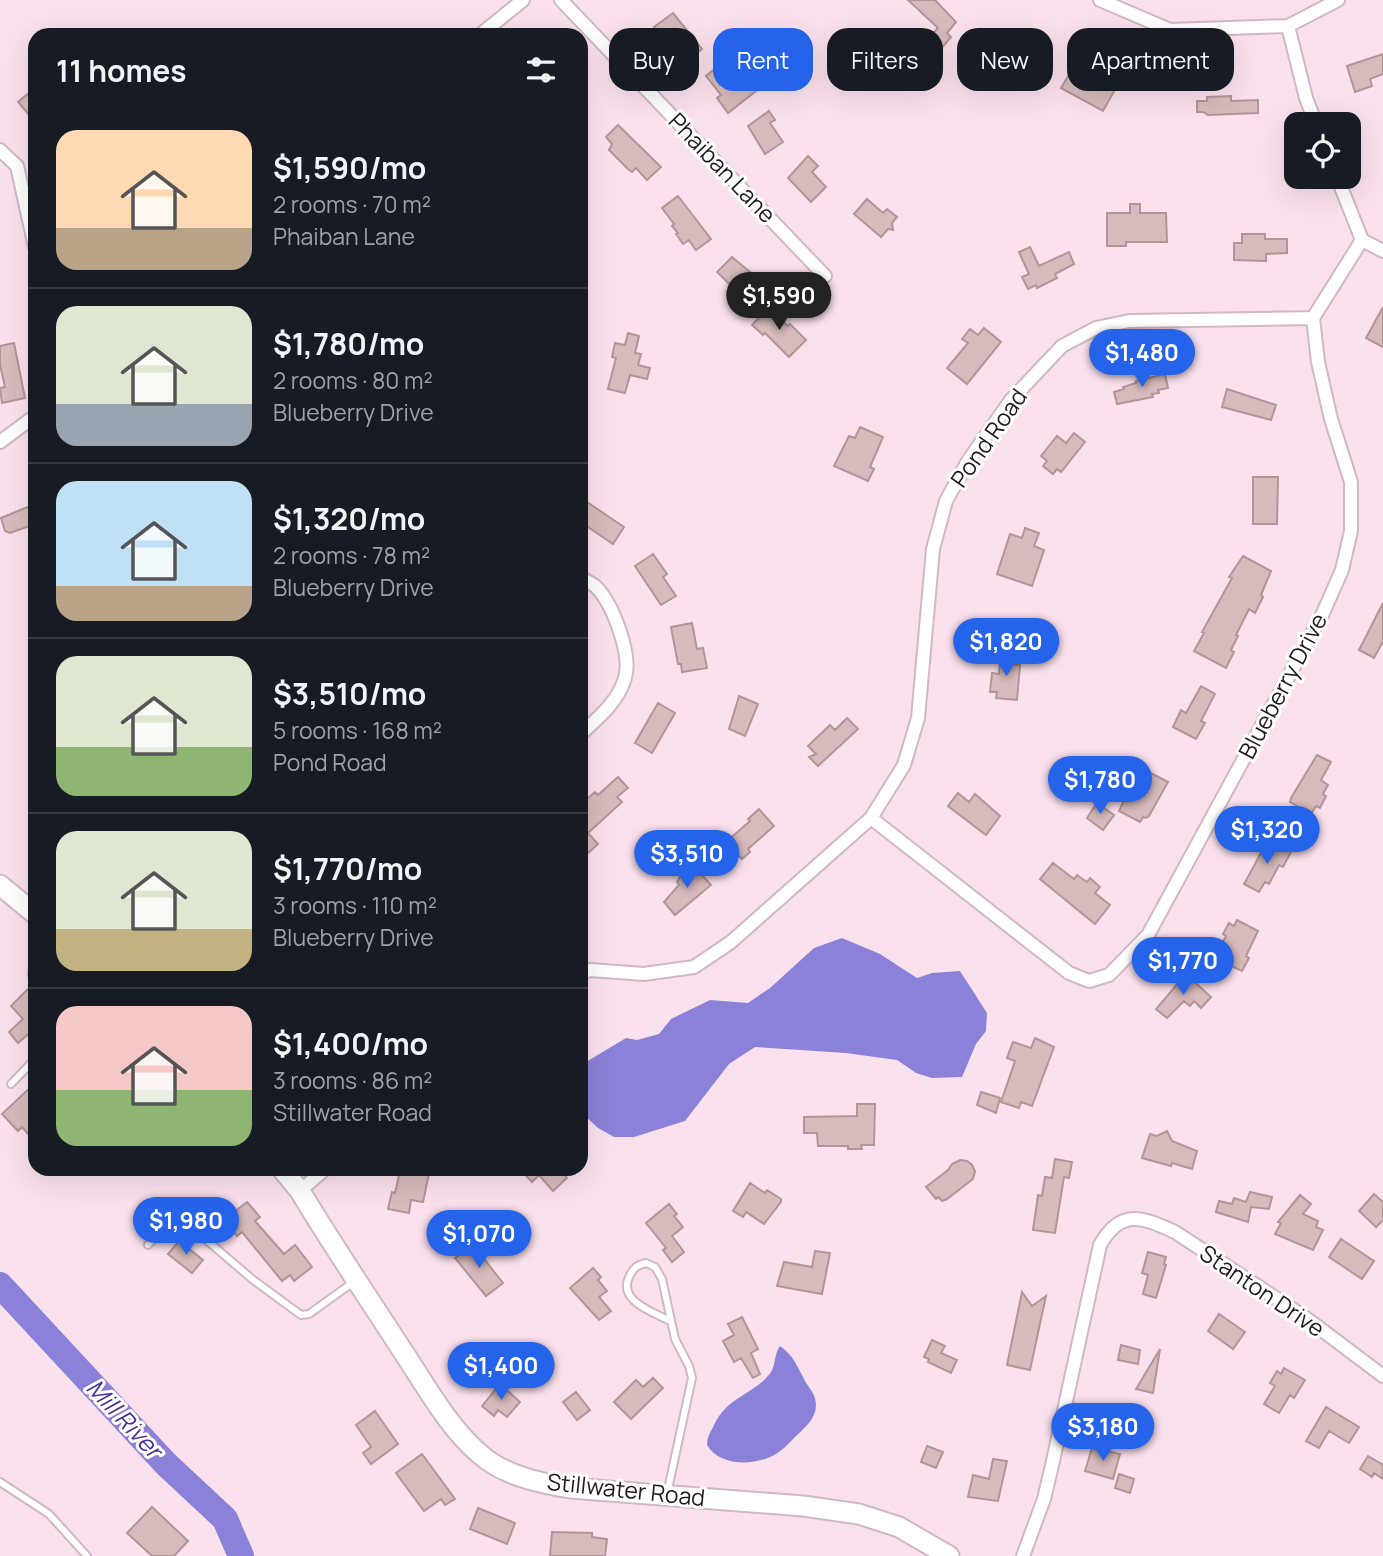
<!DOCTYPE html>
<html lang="en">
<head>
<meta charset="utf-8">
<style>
	body { margin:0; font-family:Manrope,sans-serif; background:#242831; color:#f1f3f6; height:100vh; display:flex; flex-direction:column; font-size:26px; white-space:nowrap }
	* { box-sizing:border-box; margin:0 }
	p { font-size:23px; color:#9ea1a6 }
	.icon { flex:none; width:38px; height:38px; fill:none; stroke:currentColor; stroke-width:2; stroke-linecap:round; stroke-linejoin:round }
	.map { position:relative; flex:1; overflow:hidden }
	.panel { position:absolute; left:28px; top:28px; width:560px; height:1148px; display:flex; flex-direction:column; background:#171b24; border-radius:21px; box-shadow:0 7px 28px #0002 }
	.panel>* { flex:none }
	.top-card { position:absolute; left:609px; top:28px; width:665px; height:63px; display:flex; gap:14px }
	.buttons { position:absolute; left:1284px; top:112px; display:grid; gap:14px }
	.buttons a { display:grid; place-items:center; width:77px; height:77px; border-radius:14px; background:#171b24; box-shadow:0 7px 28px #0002; font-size:35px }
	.price { position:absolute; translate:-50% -60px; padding:0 16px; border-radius:24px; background:#2563eb; color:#fff; font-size:23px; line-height:46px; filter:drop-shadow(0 2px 4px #0008) }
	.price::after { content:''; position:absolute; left:50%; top:42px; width:21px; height:16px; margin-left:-10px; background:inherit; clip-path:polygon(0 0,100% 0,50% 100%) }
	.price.on { background:#222; color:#fff }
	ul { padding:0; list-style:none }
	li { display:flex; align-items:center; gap:21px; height:175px; padding:0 28px }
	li+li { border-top:2px solid #363941 }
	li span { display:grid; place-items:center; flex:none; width:196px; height:140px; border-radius:21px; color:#555 }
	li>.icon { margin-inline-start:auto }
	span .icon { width:84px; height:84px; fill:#fffc; stroke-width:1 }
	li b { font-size:30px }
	h2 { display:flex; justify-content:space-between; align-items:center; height:84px; padding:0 28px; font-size:30px }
	.pill { padding:0 24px; border-radius:21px; background:#171b24; box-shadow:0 7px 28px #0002; font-size:24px; line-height:63px }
	.pill.on { background:#2563eb; color:#fff }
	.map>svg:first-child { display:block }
	.water { fill:#8a82d8 }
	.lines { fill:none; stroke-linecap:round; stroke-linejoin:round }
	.river { stroke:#8a82d8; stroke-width:26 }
	.building { fill:#d8bbbc; stroke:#b29697; stroke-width:2 }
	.lane-casing { stroke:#d1b8c5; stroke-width:10 }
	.street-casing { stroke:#d1b8c5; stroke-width:16 }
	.secondary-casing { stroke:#d1b8c5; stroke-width:23 }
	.lane { stroke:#fff; stroke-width:6 }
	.street { stroke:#fff; stroke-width:12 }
	.secondary { stroke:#fff; stroke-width:19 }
	.labels { text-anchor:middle; stroke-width:6; stroke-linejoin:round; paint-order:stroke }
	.street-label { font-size:23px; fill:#22191e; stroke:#fff }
	.water-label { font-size:24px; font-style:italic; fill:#473398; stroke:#fff }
</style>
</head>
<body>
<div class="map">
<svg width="1383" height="1556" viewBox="0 0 1383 1556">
	<rect width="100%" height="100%" fill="#fbe1ee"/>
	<path class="water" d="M842,938L880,954L917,978L932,973L960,971L987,1013L986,1031L976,1044L962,1077L932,1078L916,1073L897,1060L846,1053L755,1047L729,1064L685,1121L634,1137H614L598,1128L581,1112V1065L626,1038L637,1040L659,1034L671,1019L710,1000L748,1003L770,988L814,948Z
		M780,1346C793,1355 798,1367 805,1381C810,1389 816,1395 816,1405C816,1418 805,1428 796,1436C790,1442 783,1450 776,1454C756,1466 720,1467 707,1445C707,1436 711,1432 714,1425C727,1396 757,1393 771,1372C776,1364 774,1354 780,1346Z"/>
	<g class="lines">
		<path class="river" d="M0,1285L166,1464L225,1519L241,1556"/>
	</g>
	<path class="building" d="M908,0H935L956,22L947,33L951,37L940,50L928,39L938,28Z
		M673,13L702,49L684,63L654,27Z
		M985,31L1015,51L1017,48L1035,60L1020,81L1010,74L1006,80L993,71L997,65L974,47Z
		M1383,54V74L1370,79L1372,86L1355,92L1347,66Z
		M722,63L738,84L746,78L756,91L728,113L717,98L721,95L706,76Z
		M1070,73L1083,80L1087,73L1116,88L1103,111L1061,88Z
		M35,88V122L18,102Z
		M1231,96V101L1258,100V113L1208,115L1203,112H1197V101H1207V97Z
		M769,111L775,120L770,123L783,142L765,154L748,126Z
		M618,125L661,167L647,180L636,168L632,172L628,169L609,150L612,144L606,137Z
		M808,156L818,166L812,172L826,187L811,202L788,178Z
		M678,196L711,239L696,250L689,240L683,244L676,234L678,233L672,226L674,224L662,208Z
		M867,199L883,213L887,209L897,217L892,223L893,230L888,229L881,237L854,214Z
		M1130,204H1140V213H1166L1167,242H1126V246H1107V213H1130Z
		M1242,234H1265V239H1287V253L1266,254V261L1234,260V243H1242Z
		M1030,247L1039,266L1069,252L1074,264L1055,274L1057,278L1037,288L1036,285L1028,289L1022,277L1029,274L1019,252Z
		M732,257L762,282L745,299L717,272Z
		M1383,307V347L1366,338Z
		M768,308L788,326L790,324L806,340L789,357L765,333L763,335L752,325Z
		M984,328L1001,342L967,384L947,368L968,343L962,339L970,329L978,335Z
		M628,333L639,336L635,353L641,354L638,365L650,368L647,379L630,375L625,393L608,389L616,358L612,357L615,343L625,345Z
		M14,343L25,398L2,403L0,388L5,387L0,365V346Z
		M1165,374L1168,388L1158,390L1159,393L1152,394L1153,397L1117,404L1114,392L1124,389L1123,387L1136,383V381Z
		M1227,389L1276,405L1271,420L1222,407Z
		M860,427L883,437L870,467L874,469L868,481L834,466L849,436L855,438Z
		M1074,433L1085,442L1061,472L1057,469L1053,474L1043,466L1047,461L1041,456L1057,436L1066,443Z
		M1253,477H1278L1277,524H1253Z
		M581,498L624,527L613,544L585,525L586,523L581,520Z
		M30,506L35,524L10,533L5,531L1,518Z
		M1025,528L1039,533L1034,546L1044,550L1032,586L997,574L1010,534L1022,538Z
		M653,554L667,574L663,577L676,596L661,605L635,566Z
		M1243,556L1271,571L1261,595L1263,597L1255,613L1249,609L1236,635L1238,636L1231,650L1234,652L1226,668L1194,651L1204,633L1202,632L1232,578L1229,577Z
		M1383,603V641L1374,658L1359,650Z
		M692,623L697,649L703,648L707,668L682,672L681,664H678L671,627Z
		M1001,651L1015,653L1014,664L1020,665L1017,700L996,698L997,692H990L992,673L999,674Z
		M1201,686L1215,694L1201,721L1205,723L1196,739L1173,727L1181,710L1186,713Z
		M739,696L758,704L745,736L729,729Z
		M658,703L675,713L652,753L635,743Z
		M847,718L858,729L818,766L809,757L816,754L808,746L830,725L835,730Z
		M1317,755L1331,762L1321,780L1328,785L1323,794L1326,796L1320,808L1316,806L1311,814L1290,802L1291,798Z
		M1145,770L1168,782L1149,816L1146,818L1143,817L1140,822L1119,811L1133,781L1136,783Z
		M618,777L628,788L617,797L622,802L588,833L598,844L587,854L581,847V804L595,792L598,795Z
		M958,793L969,802L975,794L1000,816L986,835L948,806Z
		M1097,803L1114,815L1103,830L1087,818Z
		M759,809L774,826L748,849L750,852L742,859L726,842L750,821L748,819Z
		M1268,840L1291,852L1283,867L1279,865L1269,884L1265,882L1259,892L1244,884Z
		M1053,863L1074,879L1077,875L1087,882L1090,878L1100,887L1095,893L1110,905L1095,924L1040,879Z
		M693,865L711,885L675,915L664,902L679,885L677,882L680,877Z
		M1237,920L1258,931L1246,956L1249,958L1242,971L1214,958L1226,936L1223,934L1229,923L1234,926Z
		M1186,974L1211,997L1201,1008L1194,1001L1190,1006L1184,1001L1167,1018L1156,1009Z
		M28,989L35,996V1032L33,1030L18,1043L9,1032L23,1019L11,1006Z
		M1035,1038L1054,1047L1032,1106L1021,1102L1019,1108L1001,1102L1015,1061L1007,1058L1013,1042L1031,1048Z
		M35,1083V1129L29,1135L22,1127L18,1131L2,1114Z
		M981,1092L1000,1098L996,1113L977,1105Z
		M857,1104H875L874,1145H861L862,1149H848V1146H818L817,1133H804V1117L857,1116Z
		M1167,1131L1172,1141L1197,1151L1192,1169L1172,1163L1171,1166L1142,1158L1150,1134L1157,1136Z
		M1055,1159L1072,1162L1069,1178L1064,1177L1055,1233L1033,1230L1038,1195L1042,1196L1045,1177L1052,1178Z
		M960,1160L967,1161L972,1165L975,1171L973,1179L947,1199L942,1201L938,1197L936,1199L926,1187L948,1170L952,1164Z
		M414,1169H430L423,1202L411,1200L409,1213L388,1209L392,1192L395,1193L400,1171L413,1174Z
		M520,1169H559L567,1178L553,1191L539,1175L532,1182Z
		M750,1183L765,1193L767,1190L781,1199V1202L764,1224L746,1212L743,1217L733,1211Z
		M1250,1192L1272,1197L1269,1209L1251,1207L1248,1222L1216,1212L1219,1201L1232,1204L1234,1198L1246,1202Z
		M1374,1194L1383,1202V1220L1376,1227L1359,1211Z
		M1300,1195L1311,1204L1303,1214L1318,1221L1316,1227L1323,1230L1313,1250L1275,1234L1281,1223L1278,1222Z
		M247,1202L260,1217L255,1221L284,1254L295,1245L312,1267L294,1281L290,1275L282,1281L242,1232L237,1236L224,1220Z
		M669,1204L677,1214L674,1216L683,1227L672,1236L684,1252L672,1262L663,1250L666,1248L646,1223Z
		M1341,1239L1374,1261L1362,1279L1329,1257Z
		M179,1241L203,1260L192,1273L168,1254Z
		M473,1245L503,1283L486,1296L455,1258Z
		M815,1251L830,1253L822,1294L777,1286L784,1262L812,1267Z
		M1148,1252L1166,1257L1164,1264L1166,1265L1156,1298L1143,1294L1148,1275L1142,1273Z
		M593,1268L601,1277L598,1280L607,1291L599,1297L611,1311L599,1320L570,1288Z
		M1022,1292L1032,1306L1046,1296L1030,1370L1007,1365Z
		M1219,1314L1245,1332L1233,1349L1208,1331Z
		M742,1317L758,1349L751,1353L760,1374L753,1378L741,1358L734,1362L723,1341L734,1335L728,1324Z
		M932,1340L945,1346L941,1353L957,1360L951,1373L928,1362L929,1359L924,1357Z
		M1121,1345L1140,1350L1138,1364L1118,1360Z
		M1160,1349L1153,1393L1136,1389Z
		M1284,1368L1305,1380L1294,1398L1290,1395L1279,1413L1264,1404L1275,1386L1270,1383L1277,1371L1281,1374Z
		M653,1378L663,1388L631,1419L614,1402L636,1380L643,1387Z
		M500,1384L520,1402L507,1417L498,1410L494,1416L482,1406Z
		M576,1392L590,1410L577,1420L563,1402Z
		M1326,1407L1359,1427L1349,1443L1329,1431L1319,1448L1306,1441Z
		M375,1411L398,1444L371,1464L363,1453L371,1447L356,1425Z
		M927,1446L943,1452L936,1468L921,1462Z
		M1092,1448L1120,1454L1113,1479L1085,1471Z
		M422,1454L455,1499L445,1505L441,1499L424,1511L396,1473Z
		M1368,1456L1383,1465V1479L1374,1473L1372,1477L1360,1469Z
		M993,1459L1007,1461L998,1501L968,1497L973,1475L989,1479Z
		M1119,1474L1134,1479L1130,1493L1115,1488Z
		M152,1507L188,1541L174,1556H152L127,1533Z
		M478,1508L515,1523L507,1544L470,1529Z
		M552,1532L592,1533V1537L607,1539L605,1556H550Z"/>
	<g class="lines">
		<defs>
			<path id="lane" d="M35,950L32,975L35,983
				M11,1084L35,1059
				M148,1245C165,1225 170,1218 196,1231L252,1279L301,1315L309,1314L355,1281
				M0,1482L49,1514L87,1556
				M667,1494L692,1378L689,1366L675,1339L662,1279L655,1267L646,1263C637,1265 633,1268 629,1277C618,1301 653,1312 670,1321"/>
			<path id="street" d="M561,0L825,276
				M1100,0L1170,30L1288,26L1338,0
				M1288,26L1306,98L1316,124
				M480,35L523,0
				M0,150L17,166L35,247
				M1362,240L1383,251
				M0,442L35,416
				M581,578C585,580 591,583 595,586C613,603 632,655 625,678C618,702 598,718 581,734
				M871,818L1069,973L1089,981L1109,975L1148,935L1323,613L1342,570L1351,531V482L1331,419L1318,362L1313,318L1362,240L1337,177
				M581,973L590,970L644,974L694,967L731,942L871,818L904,765L918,718L933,549L946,501L968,461L1011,400L1062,346L1096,328L1129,321L1313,318
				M300,1191L325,1169
				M1023,1556L1044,1499L1053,1461L1100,1245C1121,1208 1142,1217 1175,1232L1306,1318L1383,1376"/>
			<path id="secondary" d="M0,885L35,914
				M282,1169L300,1191C333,1246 369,1299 404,1353C427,1388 449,1428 481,1455C505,1476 540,1483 570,1488L803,1506L859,1514L899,1527L949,1556"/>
		</defs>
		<use href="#lane" class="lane-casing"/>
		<use href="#street" class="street-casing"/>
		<use href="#secondary" class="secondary-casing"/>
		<use href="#lane" class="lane"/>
		<use href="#street" class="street"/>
		<use href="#secondary" class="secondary"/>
	</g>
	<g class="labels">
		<g class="street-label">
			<text transform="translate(722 168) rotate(46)" y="8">Phaiban Lane</text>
			<text transform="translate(989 438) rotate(-55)" y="8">Pond Road</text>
			<text transform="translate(1283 686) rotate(-62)" y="8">Blueberry Drive</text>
			<text transform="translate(1262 1291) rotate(34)" y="8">Stanton Drive</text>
			<text transform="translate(626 1490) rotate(6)" y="8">Stillwater Road</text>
		</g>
		<g class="water-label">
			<text transform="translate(124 1419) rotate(47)" y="8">Mill River</text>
		</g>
	</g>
</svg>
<div class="buttons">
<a><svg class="icon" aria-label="locate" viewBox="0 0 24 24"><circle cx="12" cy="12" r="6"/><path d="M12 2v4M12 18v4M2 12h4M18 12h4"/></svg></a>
</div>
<b class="price on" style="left:779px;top:332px">$1,590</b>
<b class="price" style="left:1142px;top:389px">$1,480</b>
<b class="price" style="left:1006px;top:678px">$1,820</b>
<b class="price" style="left:1100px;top:816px">$1,780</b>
<b class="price" style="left:1267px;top:866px">$1,320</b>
<b class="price" style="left:687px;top:890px">$3,510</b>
<b class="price" style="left:1183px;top:997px">$1,770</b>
<b class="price" style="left:186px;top:1257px">$1,980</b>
<b class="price" style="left:479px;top:1270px">$1,070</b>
<b class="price" style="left:501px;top:1402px">$1,400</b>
<b class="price" style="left:1103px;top:1463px">$3,180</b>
<div class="top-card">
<a class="pill">Buy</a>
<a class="pill on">Rent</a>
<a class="pill">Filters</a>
<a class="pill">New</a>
<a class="pill">Apartment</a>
</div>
<section class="panel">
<h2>11 homes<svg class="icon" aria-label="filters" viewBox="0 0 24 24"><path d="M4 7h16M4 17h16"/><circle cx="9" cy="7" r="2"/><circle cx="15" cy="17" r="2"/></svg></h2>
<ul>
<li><span style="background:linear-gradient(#ffd9b3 70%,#b9a48a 0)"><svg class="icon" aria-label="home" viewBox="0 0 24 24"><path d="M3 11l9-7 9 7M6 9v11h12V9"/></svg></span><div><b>$1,590/mo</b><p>2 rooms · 70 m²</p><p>Phaiban Lane</p></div></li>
<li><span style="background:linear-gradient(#dfe7d0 70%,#9aa5b1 0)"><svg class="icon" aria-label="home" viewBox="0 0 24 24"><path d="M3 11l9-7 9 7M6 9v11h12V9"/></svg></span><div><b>$1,780/mo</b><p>2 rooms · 80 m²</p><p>Blueberry Drive</p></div></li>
<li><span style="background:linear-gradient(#bfe0f5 75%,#b9a48a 0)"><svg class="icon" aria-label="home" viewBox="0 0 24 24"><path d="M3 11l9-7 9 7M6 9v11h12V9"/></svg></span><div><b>$1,320/mo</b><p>2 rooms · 78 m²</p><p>Blueberry Drive</p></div></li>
<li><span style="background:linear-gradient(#dfe7d0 65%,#8fb573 0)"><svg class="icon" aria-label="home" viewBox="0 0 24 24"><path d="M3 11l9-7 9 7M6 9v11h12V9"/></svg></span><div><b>$3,510/mo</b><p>5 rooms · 168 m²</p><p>Pond Road</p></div></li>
<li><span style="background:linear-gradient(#dfe7d0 70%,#c2b280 0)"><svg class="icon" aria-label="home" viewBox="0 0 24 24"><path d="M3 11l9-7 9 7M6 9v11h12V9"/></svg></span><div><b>$1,770/mo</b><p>3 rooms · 110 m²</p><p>Blueberry Drive</p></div></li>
<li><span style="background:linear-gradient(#f6c9c9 60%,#8fb573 0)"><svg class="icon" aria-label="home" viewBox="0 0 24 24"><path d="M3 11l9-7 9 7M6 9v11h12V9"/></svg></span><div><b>$1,400/mo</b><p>3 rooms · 86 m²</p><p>Stillwater Road</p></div></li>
</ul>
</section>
</div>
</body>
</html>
